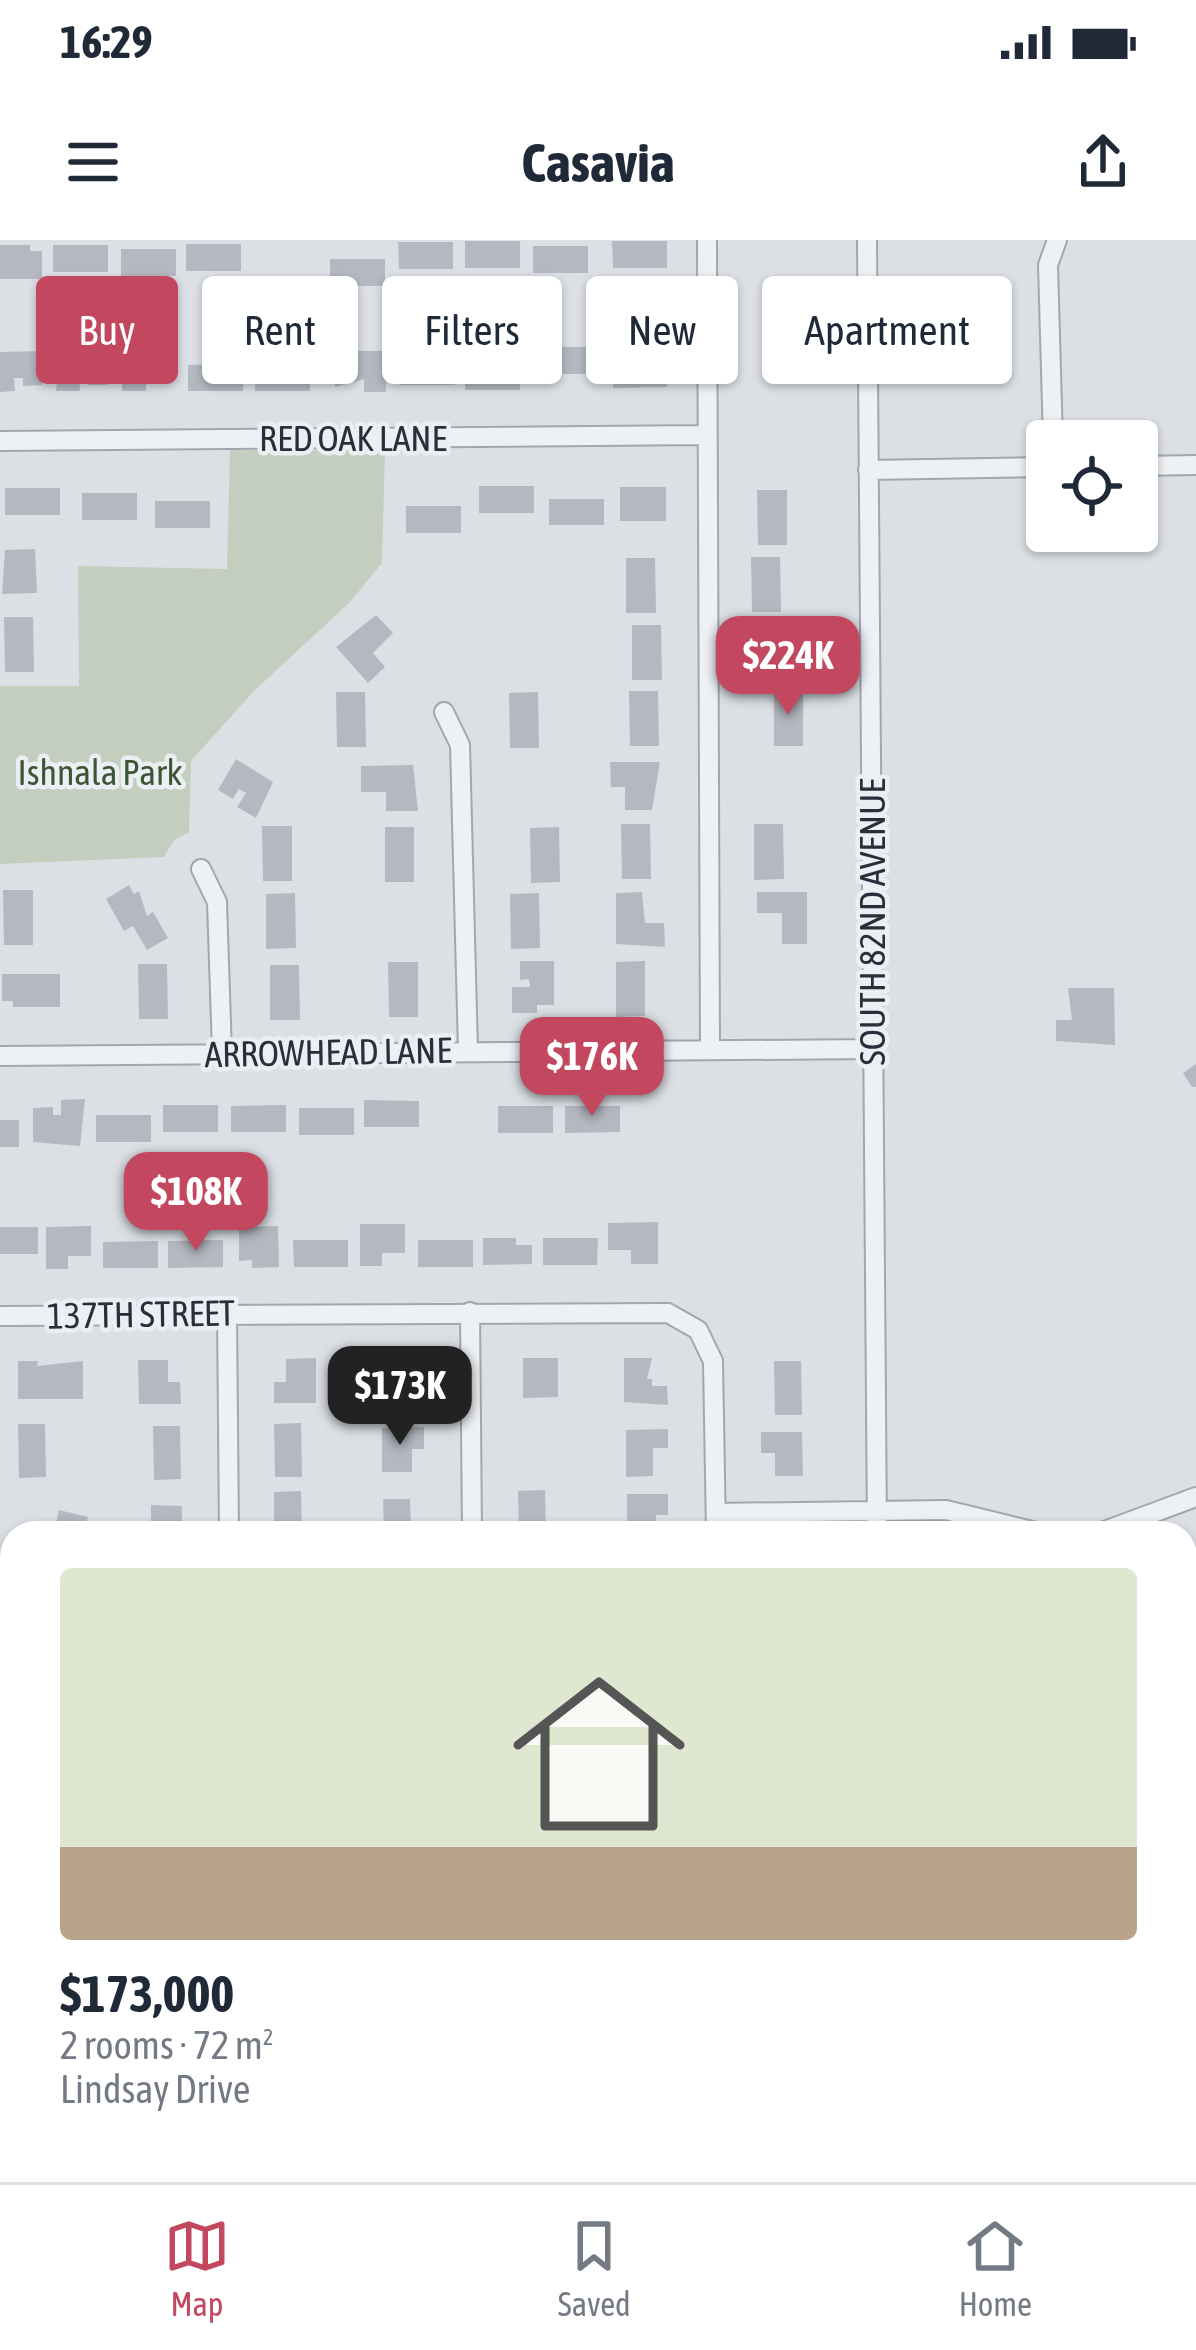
<!DOCTYPE html>
<html lang="en">
<head>
<meta charset="utf-8">
<style>
	body { margin:0; font-family:"Asap Condensed",sans-serif; background:#f6f6f7; color:#1f2937; height:100vh; display:flex; flex-direction:column; font-size:45px; white-space:nowrap }
	* { box-sizing:border-box; margin:0 }
	p { font-size:39px; color:#747a83 }
	.icon { flex:none; width:66px; height:66px; fill:none; stroke:currentColor; stroke-width:2; stroke-linecap:round; stroke-linejoin:round }
	.map { position:relative; flex:1; overflow:hidden }
	.panel { position:absolute; left:0px; top:1281px; width:1197px; height:663px; display:flex; flex-direction:column; background:#fff; border-radius:36px 36px 0 0; box-shadow:0 3px 9px #0004 }
	.panel>* { flex:none }
	.top-card { position:absolute; left:36px; top:36px; width:1125px; height:108px; display:flex; gap:24px }
	.tools { position:absolute; left:1026px; top:180px; display:grid; gap:24px }
	.tools a { display:grid; place-items:center; width:132px; height:132px; border-radius:12px; background:#fff; box-shadow:0 3px 9px #0004; font-size:60px }
	.price { position:absolute; translate:-50% -102px; padding:0 27px; border-radius:24px; background:#c3485f; color:#fff; font-size:39px; line-height:78px; filter:drop-shadow(0 3px 6px #0008) }
	.price::after { content:''; position:absolute; left:50%; top:72px; width:36px; height:27px; margin-left:-18px; background:inherit; clip-path:polygon(0 0,100% 0,50% 100%) }
	.price.current { background:#222; color:#fff }
	ul { padding:0; list-style:none }
	li { display:grid; align-content:center; gap:24px; height:636px; padding:0 60px }
	li+li { border-top:3px solid #e0e1e3 }
	li span { display:grid; place-items:center; height:372px; border-radius:12px; color:#555 }
	li>.icon { margin-inline-start:auto }
	span .icon { width:216px; height:216px; fill:#fffc; stroke-width:1 }
	li b { font-size:51px }
	.pill { padding:0 42px; border-radius:12px; background:#fff; box-shadow:0 3px 9px #0004; font-size:42px; line-height:108px }
	.pill.current { background:#c3485f; color:#fff }
	.status { display:flex; justify-content:space-between; align-items:center; height:84px; padding:0 60px; background:#fff; direction:ltr }
	.status svg { height:33px; fill:currentColor }
	header { display:flex; justify-content:space-between; align-items:center; height:156px; padding:0 60px; background:#fff; font-size:54px; font-weight:700 }
	.menu { display:flex; justify-content:space-around; align-items:center; height:168px; border-top:3px solid #e0e1e3; background:#fff; font-size:33px; color:#747a83 }
	.menu a { display:grid; justify-items:center; gap:6px }
	.menu .current { color:#c3485f }
	.map>svg:first-child { display:block }
	.green { fill:#c3cebe }
	.water { fill:#99afc3 }
	.building { fill:#b4b9c1 }
	.lines { fill:none; stroke-linecap:round; stroke-linejoin:round }
	.street-casing { stroke:#a2a7ae; stroke-width:22 }
	.street { stroke:#eef1f4; stroke-width:18 }
	.labels { text-anchor:middle; stroke-width:9; stroke-linejoin:round; paint-order:stroke }
	.street-label { font-size:36px; fill:#272f3a; stroke:#ebeff3 }
	.park-label { font-size:36px; fill:#3c5535; stroke:#ebeff3 }
</style>
</head>
<body>
<div class="status"><b>16:29</b><svg viewBox="0 0 49 12"><path d="M0 12V9h3v3zM5 12V6h3v6zM10 12V3h3v9zM15 12V0h3v12zM26 1h20v11H26zM47 4h2v5h-2z"/></svg></div>
<header><svg class="icon" aria-label="menu" viewBox="0 0 24 24"><path d="M4 6h16M4 12h16M4 18h16"/></svg>Casavia<svg class="icon" aria-label="share" viewBox="0 0 24 24"><path d="M12 15V3M7 8l5-5 5 5M5 13v7h14v-7"/></svg></header>
<div class="map">
<svg width="1196" height="1942" viewBox="0 0 1196 1942">
	<rect width="100%" height="100%" fill="#dce0e5"/>
	<path class="green" d="M230,210H385L382,323L350,362L254,451L191,521L189,592L174,600L164,617L0,624V446H79L78,326L227,329Z
		M1185,1866H1196V1942H895V1932H1185Z
		M0,1874H12V1932H868L869,1942H0Z"/>
	<path class="water" d="M12,1419V1592H0V1420Z"/>
	<path class="building" d="M465,1H520V28H465Z
		M612,1H667V28H613Z
		M398,2H453V29H399Z
		M186,4H241V31H186Z
		M0,5H30V11H42V39H0Z
		M53,5H108V32H53Z
		M533,6H588V33H533Z
		M121,9H176V36H121Z
		M330,19H385V46H330Z
		M174,104V129H146V151H122V105Z
		M541,107H596V134H541Z
		M42,111V145L23,146V138H14L15,151L0,152V112Z
		M107,111V145H88V137L79,138L80,151H56L61,112Z
		M334,111H385L386,152H364V139L335,147Z
		M612,115H667V147L613,148Z
		M400,118H455V145H400Z
		M465,123H520V150H465Z
		M243,124V151H188V125Z
		M255,124H310V151H255Z
		M479,246H534V273H479Z
		M620,247H666V281H620Z
		M5,248H60V275H5Z
		M757,250H787V305H758Z
		M82,253H137V280H82Z
		M549,259H604V285H549Z
		M155,261H210V288H155Z
		M406,266H461V293H406Z
		M35,309L37,353L2,354L5,310Z
		M751,317H780L781,372H752Z
		M626,318H655L656,373H626Z
		M376,375L393,393L373,413L385,427L368,443L336,407Z
		M4,377H33L34,432H5Z
		M752,383H781L782,438H753Z
		M632,385H661L662,440H632Z
		M629,451H658L659,506H630Z
		M774,451H803V506H774Z
		M336,452H365L366,507H337Z
		M538,452L539,508H510L509,453Z
		M236,519L273,542L256,578L237,567L246,553L239,549L233,559L218,550Z
		M610,522H660L652,570H625V547H611Z
		M413,525L418,571H386V552H361V526Z
		M621,584H650L651,639H622Z
		M754,584H783L784,639L754,640Z
		M262,586H292V641H263Z
		M385,587H414V642H385Z
		M559,587L560,642L531,643L530,588Z
		M129,645L134,654L139,651L147,676L153,672L168,698L147,710L133,686L124,691L106,659Z
		M3,650H33V705H4Z
		M642,652L645,683H664L665,707L616,704V653Z
		M757,652H807V704H782V673H757Z
		M295,653L296,708L266,709V654Z
		M539,653L540,708L511,709L510,654Z
		M520,721H554V765H537V773H512V747H530L529,739L520,740Z
		M645,721V776L616,777V722Z
		M388,722H418V777H389Z
		M138,724H167L168,779H139Z
		M270,725H299L300,780H270Z
		M2,734H60V767H13V761H2Z
		M1068,748H1114L1115,805L1056,801V780H1072Z
		M1196,824V847H1192L1183,833Z
		M85,859L80,906L33,902V868L53,867V875H61V860Z
		M364,860L419,861V887H364Z
		M163,865H218V892H163Z
		M286,865V892H231V866Z
		M498,866H553V893H498Z
		M565,866H620V892L565,893Z
		M299,868H354V895H299Z
		M96,875H151V902H96Z
		M0,880H19V907H0Z
		M658,982V1024H631V1010H608V983Z
		M360,984H405V1013H382V1026H360Z
		M91,986V1016H68V1029H46V987Z
		M278,986L279,1027L252,1028V1020L239,1021V987Z
		M0,987H38V1014H0Z
		M483,998H516V1005H532V1024L483,1025Z
		M543,998H598L597,1025H543Z
		M223,1000V1027L168,1028V1001Z
		M293,1000H348V1027H294Z
		M418,1000H473V1027H418Z
		M158,1001V1028H103V1002Z
		M316,1118V1163H274V1142H286V1119Z
		M523,1118H558V1157L523,1158Z
		M624,1118H652L647,1139H652V1146H667L668,1165L624,1162Z
		M138,1120H168V1142H180L181,1164H139Z
		M411,1120L412,1143H424V1165H382V1121Z
		M18,1121H38L37,1126L83,1121V1159H18Z
		M774,1121H801L802,1175H775Z
		M301,1183L302,1237H275L274,1184Z
		M18,1184H45L46,1237L19,1238Z
		M153,1186H180L181,1239L154,1240Z
		M424,1187V1209H412V1232H382V1188Z
		M668,1189V1208H653V1236L626,1237V1190Z
		M761,1192H802L803,1236H775V1213H761Z
		M545,1250L546,1293H519L518,1251Z
		M301,1251L302,1293H274V1252Z
		M627,1254H668V1275H656V1293H627Z
		M383,1259H410L411,1293H384Z
		M151,1265L182,1266V1293H129V1282H151Z
		M59,1270L88,1277L84,1293H54Z
		M1185,1783H1196L1195,1832H1185Z"/>
	<g class="lines">
		<defs>
			<path id="street" d="M707,0L710,810
				M867,0L877,1293
				M0,201L705,195
				M1053,201L1048,25L1057,0
				M1137,226L1196,225
				M868,230L1047,227
				M444,472L460,505L468,811
				M201,629L217,662L222,813
				M0,816L873,809
				M470,1072L472,1293
				M227,1073L229,1293
				M0,1076L668,1073L698,1090L713,1121L716,1293
				M716,1273L946,1270L1040,1293
				M1099,1293L1196,1257
				M1185,1477H1196
				M1185,1738H1196
				M0,1764L12,1763
				M881,1932L882,1942"/>
		</defs>
		<use href="#street" class="street-casing"/>
		<use href="#street" class="street"/>
	</g>
	<g class="labels">
		<g class="street-label">
			<text x="353" y="211">RED OAK LANE</text>
			<text transform="translate(872 682) rotate(-90)" y="13">SOUTH 82ND AVENUE</text>
			<text transform="translate(328 812) rotate(-1)" y="13">ARROWHEAD LANE</text>
			<text transform="translate(141 1074) rotate(-1)" y="13">137TH STREET</text>
		</g>
		<g class="park-label">
			<text x="100" y="545">Ishnala Park</text>
		</g>
	</g>
</svg>
<div class="tools">
<a><svg class="icon" aria-label="locate" viewBox="0 0 24 24"><circle cx="12" cy="12" r="6"/><path d="M12 2v4M12 18v4M2 12h4M18 12h4"/></svg></a>
</div>
<b class="price" style="left:788px;top:478px">$224K</b>
<b class="price" style="left:592px;top:879px">$176K</b>
<b class="price" style="left:196px;top:1014px">$108K</b>
<b class="price current" style="left:400px;top:1208px">$173K</b>
<div class="top-card">
<a class="pill current">Buy</a>
<a class="pill">Rent</a>
<a class="pill">Filters</a>
<a class="pill">New</a>
<a class="pill">Apartment</a>
</div>
<section class="panel">
<ul>
<li><span style="background:linear-gradient(#dfe7d0 75%,#b9a48a 0)"><svg class="icon" aria-label="home" viewBox="0 0 24 24"><path d="M3 11l9-7 9 7M6 9v11h12V9"/></svg></span><div><b>$173,000</b><p>2 rooms · 72 m²</p><p>Lindsay Drive</p></div></li>
</ul>
</section>
</div>
<nav class="menu">
<a class="current"><svg class="icon" aria-label="map" viewBox="0 0 24 24"><path d="M3 6l6-2 6 2 6-2v14l-6 2-6-2-6 2zM9 4v14M15 6v14"/></svg>Map</a>
<a><svg class="icon" aria-label="saved" viewBox="0 0 24 24"><path d="M7 4h10v16l-5-4-5 4z"/></svg>Saved</a>
<a><svg class="icon" aria-label="home" viewBox="0 0 24 24"><path d="M3 11l9-7 9 7M6 9v11h12V9"/></svg>Home</a>
</nav>
</body>
</html>
